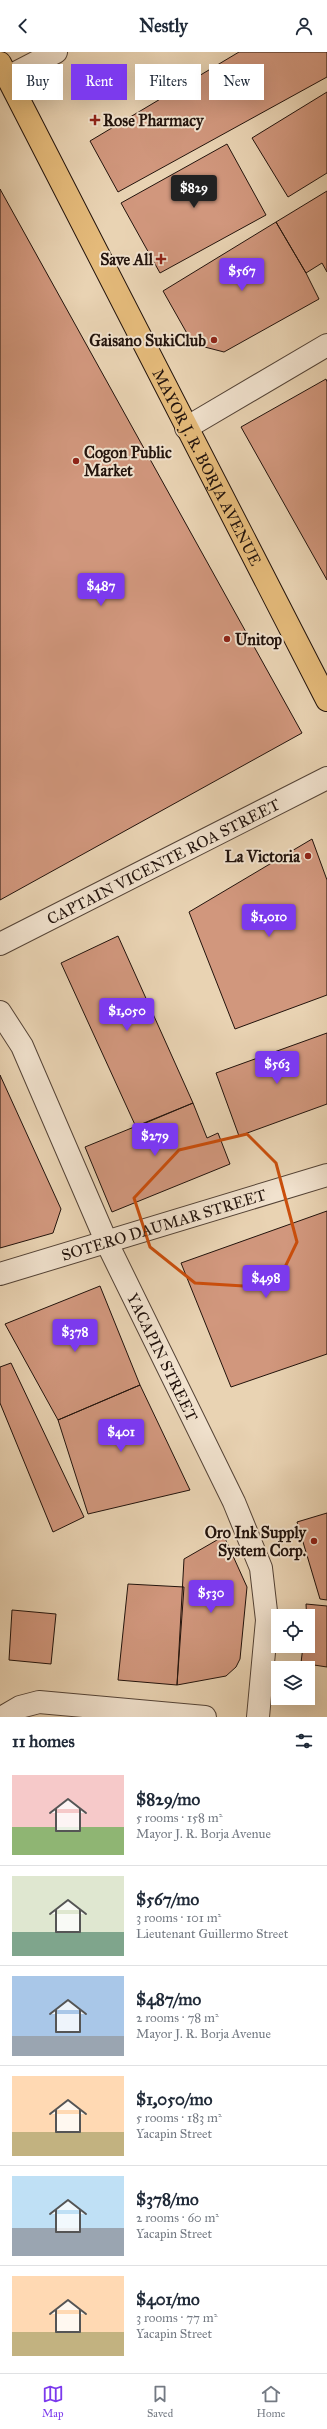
<!DOCTYPE html>
<html lang="en">
<head>
<meta charset="utf-8">
<style>
	body { margin:0; font-family:"IM FELL Great Primer",serif; background:#f2f2f3; color:#1f2937; height:100vh; display:flex; flex-direction:column; font-size:15px; white-space:nowrap }
	* { box-sizing:border-box; margin:0 }
	p { font-size:13px; color:#747a83 }
	.icon { flex:none; width:22px; height:22px; fill:none; stroke:currentColor; stroke-width:2; stroke-linecap:round; stroke-linejoin:round }
	.map { position:relative; height:1665px; overflow:hidden }
	.sheet { display:flex; flex-direction:column; background:#fff; flex:1 }
	.sheet>* { flex:none }
	.top-card { position:absolute; left:12px; top:12px; width:303px; height:36px; display:flex; gap:8px }
	.fabs { position:absolute; left:271px; top:1557px; display:grid; gap:8px }
	.fabs a { display:grid; place-items:center; width:44px; height:44px; border-radius:0px; background:#fff; box-shadow:0 4px 16px #0002; font-size:20px }
	.price { position:absolute; translate:-50% -34px; padding:0 9px; border-radius:4px; background:#7c3aed; color:#fff; font-size:13px; line-height:26px; filter:drop-shadow(0 1px 2px #0008) }
	.price::after { content:''; position:absolute; left:50%; top:24px; width:12px; height:9px; margin-left:-6px; background:inherit; clip-path:polygon(0 0,100% 0,50% 100%) }
	.price.selected { background:#222; color:#fff }
	ul { padding:0; list-style:none }
	li { display:flex; align-items:center; gap:12px; height:100px; padding:0 12px }
	li+li { border-top:1px solid #e0e1e3 }
	li span { display:grid; place-items:center; flex:none; width:112px; height:80px; border-radius:0px; color:#555 }
	li>.icon { margin-inline-start:auto }
	span .icon { width:48px; height:48px; fill:#fffc; stroke-width:1 }
	li b { font-size:17px }
	h2 { display:flex; justify-content:space-between; align-items:center; height:48px; padding:0 12px; font-size:17px }
	.chip { padding:0 14px; border-radius:0px; background:#fff; box-shadow:0 4px 16px #0002; font-size:14px; line-height:36px }
	.chip.selected { background:#7c3aed; color:#fff }
	header { display:flex; justify-content:space-between; align-items:center; height:52px; padding:0 12px; background:#fff; font-size:18px; font-weight:800 }
	.menu { display:flex; justify-content:space-around; align-items:center; height:56px; border-top:1px solid #e0e1e3; background:#fff; font-size:11px; color:#747a83 }
	.menu a { display:grid; justify-items:center; gap:2px }
	.menu .selected { color:#7c3aed }
	.map>svg:first-child { display:block }
	.building { fill:#d1977d; stroke:#22130c }
	.lines { fill:none; stroke-linecap:round; stroke-linejoin:round }
	.minor-casing { stroke:#544336; stroke-width:24 }
	.major-casing { stroke:#22130c; stroke-width:24 }
	.minor { stroke:#f1e2ce; stroke-width:22 }
	.major { stroke:#e4ba7a; stroke-width:22 }
	.marked { fill:none; stroke:#ca4e0c; stroke-width:3; stroke-linejoin:round }
	.poi-dot { fill:#8f2418; stroke:#f1e2ce; stroke-width:1.5 }
	.labels { text-anchor:middle; stroke-width:4; stroke-linejoin:round; paint-order:stroke }
	.poi-label { font-size:16px; font-weight:bold; fill:#22130c; stroke:#f1e2ce; text-anchor:end }
	.street-label { font-size:16px; fill:#22130c; stroke:#f1e2ce }
</style>
</head>
<body>
<header><svg class="icon" aria-label="back" viewBox="0 0 24 24"><path d="M15 5l-7 7 7 7"/></svg>Nestly<svg class="icon" aria-label="person" viewBox="0 0 24 24"><circle cx="12" cy="8" r="4"/><path d="M4 21q1-7 8-7t8 7"/></svg></header>
<div class="map">
<svg width="327" height="1665" viewBox="0 0 327 1665">
	<rect width="100%" height="100%" fill="#e9d3b3"/>
	<filter id="stains"><feTurbulence type="fractalNoise" baseFrequency=".005" numOctaves="4"/><feColorMatrix values="0 0 0 0 .2 0 0 0 0 .09 0 0 0 0 .02 0 0 0 .5 -.17"/></filter>
	<radialGradient id="worn" r=".72"><stop offset=".6" stop-color="#630" stop-opacity="0"/><stop offset="1" stop-color="#630" stop-opacity=".3"/></radialGradient>
	<path class="building" d="M239,0H327V25L118,140L90,89Z
		M327,40V121L288,145L252,86Z
		M227,92L266,163L160,221L121,151Z
		M0,137L302,681L0,848Z
		M327,139V220L322,211L306,221L276,170Z
		M276,170L306,221L319,247L224,300L193,292L163,239Z
		M326,327L327,330V528L241,375Z
		M312,787L327,828V943L235,977L189,860Z
		M118,884L193,1051L136,1075L61,911Z
		M327,981V1052L239,1084L216,1021Z
		M0,1023L61,1157L53,1181L0,1196Z
		M193,1051L207,1086L218,1081L230,1112L112,1160L85,1095Z
		M327,1159V1302L231,1335L181,1211Z
		M100,1234L140,1333L58,1368L5,1272Z
		M11,1311L84,1465L53,1480L0,1351V1315Z
		M140,1333L190,1438L88,1462L58,1368Z
		M327,1461V1548L320,1547L297,1470Z
		M224,1484L247,1535L240,1607L236,1615L226,1624L177,1633L184,1507Z
		M128,1532L184,1535L177,1633L118,1628Z
		M306,1552L327,1554V1615L301,1611L303,1594H308Z
		M12,1558L56,1562L51,1612L9,1608Z"/>
	<g class="lines">
		<defs>
			<g id="minor">
				<path d="M8,25L56,0"/>
				<path d="M186,376L327,293"/>
				<path id="s1" d="M0,892L327,726"/>
				<path id="s2" d="M0,960L22,994L107,1191L234,1450L261,1516L267,1568L258,1665"/>
				<path id="s3" d="M0,1222L327,1123"/>
				<path d="M3,1665L20,1655L39,1650L205,1665"/>
			</g>
			<g id="major">
				<path id="s4" d="M0,11L327,648"/>
			</g>
		</defs>
		<use href="#minor" class="minor-casing"/>
		<use href="#major" class="major-casing"/>
		<use href="#minor" class="minor"/>
		<use href="#major" class="major"/>
	</g>
	<path class="marked" d="M247,1082L276,1111L297,1190L275,1236L195,1231L150,1195L134,1146L179,1098Z"/>
	<g class="poi-dot">
		<path d="M93 62h4v4h4v4h-4v4h-4v-4h-4v-4h4z"/>
		<path d="M159 201h4v4h4v4h-4v4h-4v-4h-4v-4h4z"/>
		<circle cx="214" cy="288" r="4"/>
		<circle cx="76" cy="409" r="4"/>
		<circle cx="227" cy="587" r="4"/>
		<circle cx="308" cy="804" r="4"/>
		<circle cx="314" cy="1489" r="4"/>
	</g>
	<g class="labels">
		<g class="poi-label">
			<text x="103" y="74" text-anchor="start">Rose Pharmacy</text>
			<text x="153" y="213">Save All</text>
			<text x="206" y="294">Gaisano SukiClub</text>
			<text x="84" y="406" text-anchor="start">Cogon Public<tspan x="84" dy="18">Market</tspan></text>
			<text x="235" y="593" text-anchor="start">Unitop</text>
			<text x="300" y="810">La Victoria</text>
			<text x="306" y="1486">Oro Ink Supply<tspan x="306" dy="18">System Corp.</tspan></text>
		</g>
		<g class="street-label">
			<text dy="6" stroke="none"><textPath href="#s4" startOffset="454">MAYOR J. R. BORJA AVENUE</textPath></text>
			<text dy="6" stroke="none"><textPath href="#s1" startOffset="183">CAPTAIN VICENTE ROA STREET</textPath></text>
			<text dy="6" stroke="none"><textPath href="#s3" startOffset="171">SOTERO DAUMAR STREET</textPath></text>
			<text dy="6" stroke="none"><textPath href="#s2" startOffset="382">YACAPIN STREET</textPath></text>
		</g>
	</g>
	<rect width="100%" height="100%" filter="url(#stains)"/>
	<rect width="100%" height="100%" fill="url(#worn)"/>
</svg>
<div class="fabs">
<a><svg class="icon" aria-label="locate" viewBox="0 0 24 24"><circle cx="12" cy="12" r="6"/><path d="M12 2v4M12 18v4M2 12h4M18 12h4"/></svg></a>
<a><svg class="icon" aria-label="layers" viewBox="0 0 24 24"><path d="M12 4l9 5-9 5-9-5zM3 14l9 5 9-5"/></svg></a>
</div>
<b class="price selected" style="left:194px;top:157px">$829</b>
<b class="price" style="left:242px;top:240px">$567</b>
<b class="price" style="left:101px;top:555px">$487</b>
<b class="price" style="left:269px;top:886px">$1,010</b>
<b class="price" style="left:127px;top:980px">$1,050</b>
<b class="price" style="left:277px;top:1033px">$563</b>
<b class="price" style="left:155px;top:1105px">$279</b>
<b class="price" style="left:266px;top:1247px">$498</b>
<b class="price" style="left:75px;top:1301px">$378</b>
<b class="price" style="left:121px;top:1401px">$401</b>
<b class="price" style="left:211px;top:1562px">$530</b>
<div class="top-card">
<a class="chip">Buy</a>
<a class="chip selected">Rent</a>
<a class="chip">Filters</a>
<a class="chip">New</a>
</div>
</div>
<section class="sheet">
<h2>11 homes<svg class="icon" aria-label="filters" viewBox="0 0 24 24"><path d="M4 7h16M4 17h16"/><circle cx="9" cy="7" r="2"/><circle cx="15" cy="17" r="2"/></svg></h2>
<ul>
<li><span style="background:linear-gradient(#f6c9c9 65%,#8fb573 0)"><svg class="icon" aria-label="home" viewBox="0 0 24 24"><path d="M3 11l9-7 9 7M6 9v11h12V9"/></svg></span><div><b>$829/mo</b><p>5 rooms · 158 m²</p><p>Mayor J. R. Borja Avenue</p></div></li>
<li><span style="background:linear-gradient(#dfe7d0 70%,#7fa58c 0)"><svg class="icon" aria-label="home" viewBox="0 0 24 24"><path d="M3 11l9-7 9 7M6 9v11h12V9"/></svg></span><div><b>$567/mo</b><p>3 rooms · 101 m²</p><p>Lieutenant Guillermo Street</p></div></li>
<li><span style="background:linear-gradient(#a9c7e8 75%,#9aa5b1 0)"><svg class="icon" aria-label="home" viewBox="0 0 24 24"><path d="M3 11l9-7 9 7M6 9v11h12V9"/></svg></span><div><b>$487/mo</b><p>2 rooms · 78 m²</p><p>Mayor J. R. Borja Avenue</p></div></li>
<li><span style="background:linear-gradient(#ffd9b3 70%,#c2b280 0)"><svg class="icon" aria-label="home" viewBox="0 0 24 24"><path d="M3 11l9-7 9 7M6 9v11h12V9"/></svg></span><div><b>$1,050/mo</b><p>5 rooms · 183 m²</p><p>Yacapin Street</p></div></li>
<li><span style="background:linear-gradient(#bfe0f5 65%,#9aa5b1 0)"><svg class="icon" aria-label="home" viewBox="0 0 24 24"><path d="M3 11l9-7 9 7M6 9v11h12V9"/></svg></span><div><b>$378/mo</b><p>2 rooms · 60 m²</p><p>Yacapin Street</p></div></li>
<li><span style="background:linear-gradient(#ffd9b3 70%,#c2b280 0)"><svg class="icon" aria-label="home" viewBox="0 0 24 24"><path d="M3 11l9-7 9 7M6 9v11h12V9"/></svg></span><div><b>$401/mo</b><p>3 rooms · 77 m²</p><p>Yacapin Street</p></div></li>
</ul>
</section>
<nav class="menu">
<a class="selected"><svg class="icon" aria-label="map" viewBox="0 0 24 24"><path d="M3 6l6-2 6 2 6-2v14l-6 2-6-2-6 2zM9 4v14M15 6v14"/></svg>Map</a>
<a><svg class="icon" aria-label="saved" viewBox="0 0 24 24"><path d="M7 4h10v16l-5-4-5 4z"/></svg>Saved</a>
<a><svg class="icon" aria-label="home" viewBox="0 0 24 24"><path d="M3 11l9-7 9 7M6 9v11h12V9"/></svg>Home</a>
</nav>
</body>
</html>
